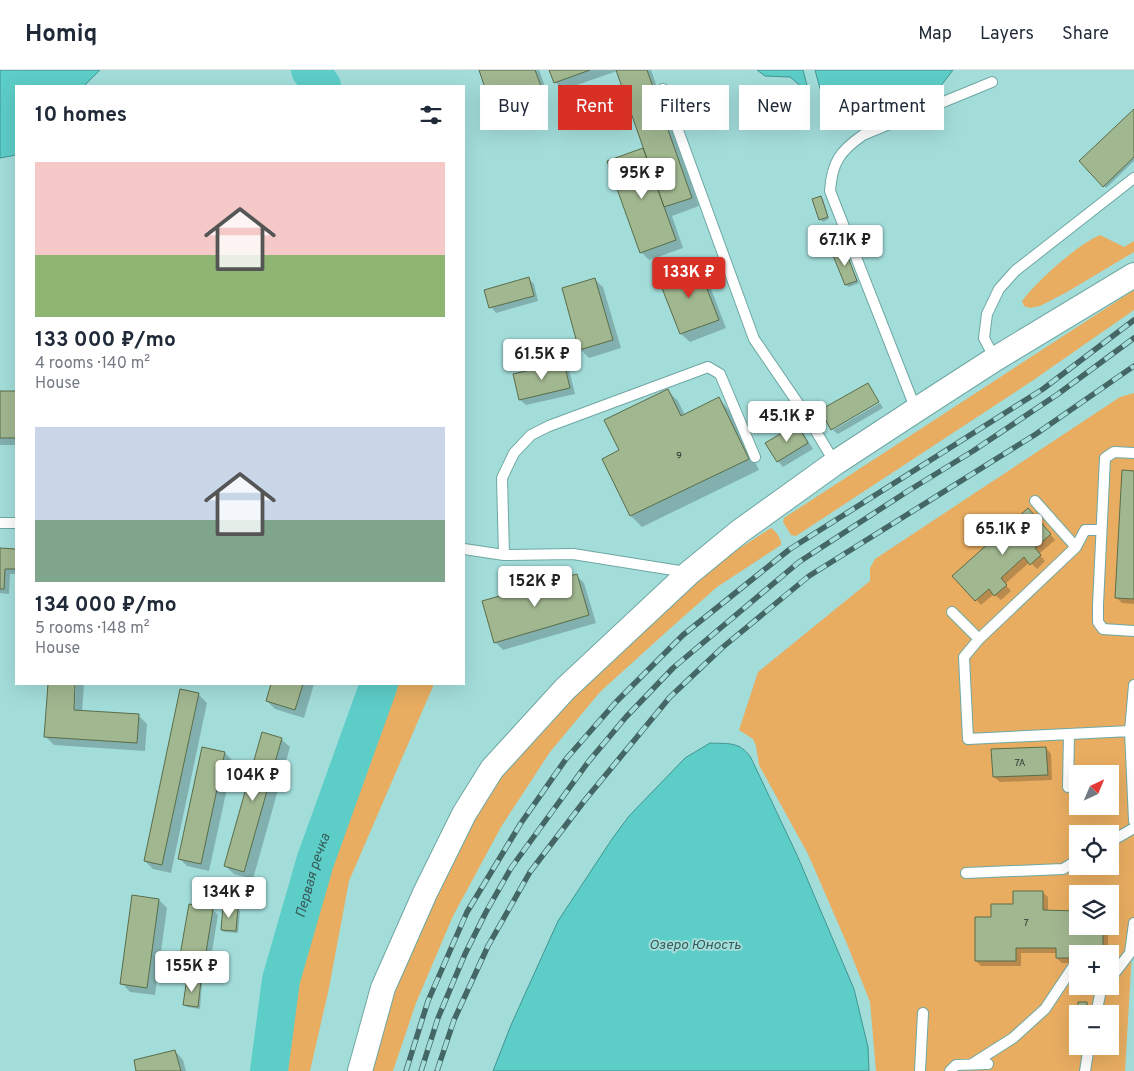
<!DOCTYPE html>
<html lang="en">
<head>
<meta charset="utf-8">
<style>
	body { margin:0; font-family:Overpass,sans-serif; background:#f6f6f7; color:#1f2937; height:100vh; display:flex; flex-direction:column; font-size:19px; white-space:nowrap }
	* { box-sizing:border-box; margin:0 }
	p { font-size:16px; color:#747a83 }
	.icon { flex:none; width:28px; height:28px; fill:none; stroke:currentColor; stroke-width:2; stroke-linecap:round; stroke-linejoin:round }
	.map { position:relative; flex:1; overflow:hidden }
	.side { position:absolute; left:15px; top:15px; width:450px; height:600px; display:flex; flex-direction:column; background:#fff; border-radius:0px; box-shadow:0 5px 20px #0002 }
	.side>* { flex:none }
	.hud { position:absolute; left:480px; top:15px; width:475px; height:45px; display:flex; gap:10px }
	.needle { width:32px; rotate:44deg }
	.buttons { position:absolute; left:1069px; top:695px; display:grid; gap:10px }
	.buttons a { display:grid; place-items:center; width:50px; height:50px; border-radius:0px; background:#fff; box-shadow:0 5px 20px #0002; font-size:25px }
	.price { position:absolute; translate:-50% -42px; padding:0 11px; border-radius:5px; background:#fff; color:#222; font-size:16px; line-height:32px; filter:drop-shadow(0 1px 2px #0008) }
	.price::after { content:''; position:absolute; left:50%; top:30px; width:15px; height:11px; margin-left:-8px; background:inherit; clip-path:polygon(0 0,100% 0,50% 100%) }
	.price.on { background:#d93025; color:#fff }
	ul { padding:0; list-style:none }
	li { display:grid; align-content:center; gap:10px; height:265px; padding:0 20px }
	li span { display:grid; place-items:center; height:155px; border-radius:0px; color:#555 }
	li>.icon { margin-inline-start:auto }
	span .icon { width:90px; height:90px; fill:#fffc; stroke-width:1 }
	li b { font-size:21px }
	h2 { display:flex; justify-content:space-between; align-items:center; height:60px; padding:0 20px; font-size:21px }
	.chip { padding:0 18px; border-radius:0px; background:#fff; box-shadow:0 5px 20px #0002; font-size:18px; line-height:45px }
	.chip.on { background:#d93025; color:#fff }
	header { display:flex; align-items:center; gap:30px; box-sizing:border-box; height:70px; padding:0 25px; background:#fff; border-bottom:1px solid #e0e1e3 }
	header strong { font-size:24px }
	nav { display:flex; gap:28px; margin-inline-start:auto; font-size:18px }
	.map>svg:first-child { display:block }
	.green { fill:#e8ad61; fill-rule:evenodd }
	.water { fill:#5dcdc8; stroke:#419591 }
	.shadow { fill:#0003 }
	.lines { fill:none; stroke-linecap:round; stroke-linejoin:round }
	.river { stroke:#5dcdc8; stroke-width:38 }
	.building { fill:#a1b790; stroke:#5a6d49 }
	.service-casing { stroke:#6ea7a3; stroke-width:12 }
	.tertiary-casing { stroke:#6ea7a3; stroke-width:26 }
	.service { stroke:#fff; stroke-width:10 }
	.tertiary { stroke:#fff; stroke-width:24 }
	.rail-casing { stroke:#446664; stroke-width:5.5 }
	.rail { stroke:#a3ddda; stroke-width:4; stroke-dasharray:11; stroke-linecap:butt }
	.labels { text-anchor:middle; stroke-width:4; stroke-linejoin:round; paint-order:stroke }
	.number-label { font-size:10px; fill:#283a30 }
	.water-label { font-size:14px; font-style:italic; fill:#385a58; stroke:#a3ddda }
</style>
</head>
<body>
<header>
<strong>Homiq</strong>
<nav><a>Map</a><a>Layers</a><a>Share</a></nav>
</header>
<div class="map">
<svg width="1134" height="1001" viewBox="0 0 1134 1001">
	<rect width="100%" height="100%" fill="#a3ddda"/>
	<path class="green" d="M1100,165L1124,177L1134,171V182L1067,222L1040,236L1030,238L1024,236L1022,231C1037,211 1077,175 1100,165Z
		M1134,220V240L1032,311L796,466L791,465L783,452L784,448Z
		M1134,323V848L1125,1001H876L870,932L847,874L808,784L759,695L756,676L753,669L739,660L758,602L870,511V498L875,489L1120,327ZM1078,704H1110V736H1078ZM1078,764H1110V796H1078ZM1078,824H1110V856H1078ZM1078,884H1110V916H1078ZM1078,944H1110V976H1078Z
		M771,458C775,460 782,469 781,475L717,517L664,564L600,622L550,682L501,757L453,846L416,933L393,1001H364L388,922L496,705L531,663L706,500Z
		M378,614H434L349,811L329,918L310,1001H261L266,925L363,660Z"/>
	<path class="water" d="M0,0H100L84,16H16V85L0,88Z
		M757,0H803L809,23L790,7L765,6Z
		M815,0H953L940,17L918,31L874,42L857,39L845,40L825,37Z
		M710,673C728,674 740,671 751,688L797,785L854,919L868,977L869,1001H493L511,955L558,851L612,769L629,746L685,688Z"/>
	<path class="shadow" d="M480,0H539L548,25L499,41L491,33Z
		M550,0H651L699,136L672,146L683,178L649,190L641,182L609,92L645,79L617,1L563,20L555,12Z
		M1134,40V91L1106,118L1080,91Z
		M820,127L823,129L829,149L823,152L820,149Z
		M844,180L859,213L849,217L846,215Z
		M696,194L705,203L726,258L690,272L681,264L660,209Z
		M528,208L534,214L538,231L496,243L491,237Z
		M594,209L603,217L621,278L589,288L581,280L563,219Z
		M564,294L569,299L575,324L526,335L520,330Z
		M667,320L678,331L685,345L719,329L729,340L759,400L642,457L631,446L604,389L621,381Z
		M0,322H16V375H0Z
		M880,333L883,338L838,364L833,360Z
		M796,356L802,361L813,379L783,397L778,391Z
		M1134,402V534L1122,533L1117,528Z
		M1033,445L1055,470L1039,484L1045,491L1037,499L1030,492L1005,514L1011,521L1001,530L994,524L981,535L954,506Z
		M0,479L16,480V504H10L9,524L0,523Z
		M576,505L584,513L596,553L503,580L495,572Z
		M49,614H74L72,646H74L76,614H84L82,642L138,645L147,654L145,681L54,675L46,667Z
		M272,614H314L304,648L275,639L267,631Z
		M181,621L199,625L207,633L171,803L153,799L145,791Z
		M281,669L290,677L253,809L234,804L225,796Z
		M203,678L225,683L233,691L209,801L187,796L179,788Z
		M1046,678L1051,684L1052,710L1000,712L994,707Z
		M1042,822L1048,827V842L1078,856H1108V884H1078V893H1062L1057,888V883H1021V896H981L976,891L992,848L1014,835Z
		M159,830L167,838L155,925L130,922L122,913Z
		M238,839L240,841L238,863L224,862L222,860Z
		M213,840L218,845L209,900L186,896L180,890Z
		M200,911L202,913L200,939L187,937L185,935Z
		M1087,933L1089,936V943H1081L1079,940Z
		M175,981L183,990L186,1001H138Z"/>
	<g class="lines">
		<g class="river">
			<path d="M310,0L322,16"/>
			<path id="s1" d="M269,1001L281,910L315,792L379,614"/>
		</g>
	</g>
	<path class="building" d="M479,0H535L541,16L490,33Z
		M549,0H590L554,13Z
		M616,0H647L692,128L664,137Z
		M1134,39V87L1103,117L1079,91Z
		M643,78L676,170L640,183L607,91Z
		M821,126L828,147L819,150L812,129Z
		M845,179L857,211L845,215L832,183Z
		M697,193L719,250L680,264L658,208Z
		M529,207L534,226L489,238L484,220Z
		M595,208L613,270L579,280L562,218Z
		M564,292L570,318L519,330L513,304Z
		M868,313L879,332L831,360L820,340Z
		M668,319L681,346L719,327L749,389L630,446L602,389L619,380L604,350Z
		M0,321H16V368H0Z
		M797,354L808,373L777,392L765,373Z
		M1122,400L1134,401V529L1115,528Z
		M1028,438L1051,464L1035,478L1041,485L1030,495L1024,487L1001,508L1007,515L994,526L989,519L975,531L952,506Z
		M0,478L16,479V499H5L4,519H0Z
		M577,504L589,545L494,573L482,531Z
		M48,614H75L74,640L139,644L137,673L44,667Z
		M271,614H303L295,640L266,631Z
		M180,619L199,623L162,795L144,791Z
		M262,662L282,668L244,802L224,796Z
		M202,677L225,682L201,794L178,789Z
		M1046,677L1048,705L993,707L991,679Z
		M1013,821H1043V840L1078,841V856H1103V884H1078V888H1056V878H1016V891H975V847H991V834H1013Z
		M132,825L159,829L147,918L120,914Z
		M189,834L213,839L204,895L179,891Z
		M223,836L238,837L236,861L221,860Z
		M187,908L201,910L198,937L183,935Z
		M1078,932H1087V941H1078Z
		M175,980L181,1001H136L134,990Z"/>
	<g class="lines">
		<defs>
			<path id="service" d="M663,19L754,269L808,348L835,393
				M995,289L984,268L987,244L999,219L1015,201L1134,108
				M916,340L830,121C832,92 840,81 863,65L992,12
				M1134,383L1114,382L1105,388L1098,535V552L1103,559L1134,561
				M1035,431L1076,477L1085,460H1101
				M0,453H16
				M1076,477L979,569L964,587L968,669L1130,661
				M464,479L504,485L573,484L686,502
				M504,485L502,408L514,383L531,365L549,356L708,297L720,304L755,387
				M952,542L979,569
				M1134,615L1130,661L1134,751
				M1068,717L1069,664
				M1110,772L1134,758
				M966,803L1063,799L1078,790
				M1110,909L1130,883L1134,853
				M1096,944L1101,920L1105,916
				M972,994L1013,968L1045,939L1073,897
				M920,1001L923,943
				M950,1001L956,995L988,994
				M1085,1001L1089,976"/>
			<path id="tertiary" d="M360,1001L383,918L425,823L464,744L492,699L565,619L689,503L739,462L835,393L916,340L995,289L1134,205"/>
		</defs>
		<use href="#service" class="service-casing"/>
		<use href="#tertiary" class="tertiary-casing"/>
		<use href="#service" class="service"/>
		<use href="#tertiary" class="tertiary"/>
		<defs>
			<path id="rail" d="M406,1001L428,931L467,842L521,753L566,689L616,632L683,565L790,479L1043,319L1134,250
				M421,1001L438,948L465,884L486,842L511,798L589,691L626,647L673,598L799,492L908,421L973,381L1058,324L1134,268
				M437,1001L454,950L488,876L530,802L585,730L670,627L723,577L809,506L1036,364L1134,296"/>
		</defs>
		<use href="#rail" class="rail-casing"/>
		<use href="#rail" class="rail"/>
	</g>
	<g class="labels">
		<g class="number-label">
			<text x="679" y="389">9</text>
			<text x="1020" y="696">7А</text>
			<text x="1026" y="856">7</text>
		</g>
		<g class="water-label">
			<text dy="5" stroke="none"><textPath href="#s1" startOffset="201">Первая речка</textPath></text>
			<text x="695" y="879">Озеро Юность</text>
		</g>
	</g>
</svg>
<div class="buttons">
<a><svg class="needle" viewBox="-14 -14 28 28"><path d="M0-13l5 13h-10z" fill="#e53935"/><path d="M0 13l5-13h-10z" fill="#747a83"/></svg></a>
<a><svg class="icon" aria-label="locate" viewBox="0 0 24 24"><circle cx="12" cy="12" r="6"/><path d="M12 2v4M12 18v4M2 12h4M18 12h4"/></svg></a>
<a><svg class="icon" aria-label="layers" viewBox="0 0 24 24"><path d="M12 4l9 5-9 5-9-5zM3 14l9 5 9-5"/></svg></a>
<a>+</a>
<a>−</a>
</div>
<b class="price" style="left:642px;top:130px">95K ₽</b>
<b class="price" style="left:845px;top:197px">67.1K ₽</b>
<b class="price on" style="left:689px;top:229px">133K ₽</b>
<b class="price" style="left:542px;top:311px">61.5K ₽</b>
<b class="price" style="left:787px;top:373px">45.1K ₽</b>
<b class="price" style="left:1003px;top:486px">65.1K ₽</b>
<b class="price" style="left:535px;top:538px">152K ₽</b>
<b class="price" style="left:253px;top:732px">104K ₽</b>
<b class="price" style="left:229px;top:849px">134K ₽</b>
<b class="price" style="left:192px;top:923px">155K ₽</b>
<div class="hud">
<a class="chip">Buy</a>
<a class="chip on">Rent</a>
<a class="chip">Filters</a>
<a class="chip">New</a>
<a class="chip">Apartment</a>
</div>
<section class="side">
<h2>10 homes<svg class="icon" aria-label="filters" viewBox="0 0 24 24"><path d="M4 7h16M4 17h16"/><circle cx="9" cy="7" r="2"/><circle cx="15" cy="17" r="2"/></svg></h2>
<ul>
<li><span style="background:linear-gradient(#f6c9c9 60%,#8fb573 0)"><svg class="icon" aria-label="home" viewBox="0 0 24 24"><path d="M3 11l9-7 9 7M6 9v11h12V9"/></svg></span><div><b>133 000 ₽/mo</b><p>4 rooms · 140 m²</p><p>House</p></div></li>
<li><span style="background:linear-gradient(#c9d6e8 60%,#7fa58c 0)"><svg class="icon" aria-label="home" viewBox="0 0 24 24"><path d="M3 11l9-7 9 7M6 9v11h12V9"/></svg></span><div><b>134 000 ₽/mo</b><p>5 rooms · 148 m²</p><p>House</p></div></li>
</ul>
</section>
</div>
</body>
</html>
